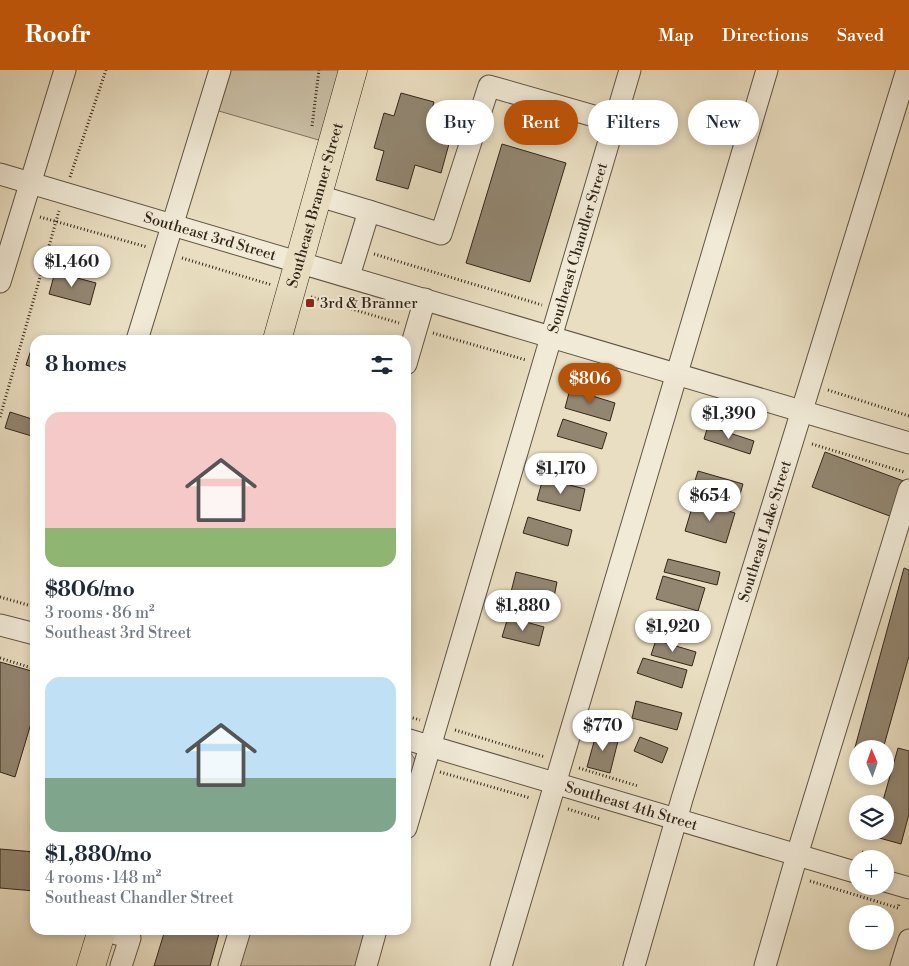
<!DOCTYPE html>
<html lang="en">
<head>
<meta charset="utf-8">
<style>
	body { margin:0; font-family:"Libre Bodoni",serif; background:#f2f2f3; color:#1f2937; height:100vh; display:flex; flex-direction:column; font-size:19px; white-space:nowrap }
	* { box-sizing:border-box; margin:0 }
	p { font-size:16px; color:#747a83 }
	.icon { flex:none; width:28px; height:28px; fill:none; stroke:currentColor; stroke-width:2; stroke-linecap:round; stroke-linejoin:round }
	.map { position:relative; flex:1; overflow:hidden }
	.side { position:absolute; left:30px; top:265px; width:381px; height:600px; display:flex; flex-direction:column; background:#fff; border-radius:15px; box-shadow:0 2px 8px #0003 }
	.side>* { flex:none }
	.guide { position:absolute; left:426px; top:30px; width:408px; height:45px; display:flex; gap:10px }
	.needle { width:32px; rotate:358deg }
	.controls { position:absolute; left:849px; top:670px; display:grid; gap:10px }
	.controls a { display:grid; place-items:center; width:45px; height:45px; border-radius:50%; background:#fff; box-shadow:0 2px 8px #0003; font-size:25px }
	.price { position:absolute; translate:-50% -42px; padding:0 11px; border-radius:18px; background:#fff; color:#222; font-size:16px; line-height:32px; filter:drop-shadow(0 1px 2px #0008) }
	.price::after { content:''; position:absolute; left:50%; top:30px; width:15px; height:11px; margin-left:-8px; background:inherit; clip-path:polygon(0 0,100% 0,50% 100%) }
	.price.selected { background:#b45309; color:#fff }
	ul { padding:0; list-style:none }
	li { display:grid; align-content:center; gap:10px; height:265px; padding:0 15px }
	li span { display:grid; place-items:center; height:155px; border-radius:15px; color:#555 }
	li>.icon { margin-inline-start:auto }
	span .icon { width:90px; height:90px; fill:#fffc; stroke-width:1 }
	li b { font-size:21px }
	h2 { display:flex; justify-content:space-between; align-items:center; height:60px; padding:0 15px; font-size:21px }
	.tag { padding:0 18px; border-radius:22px; background:#fff; box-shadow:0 2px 8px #0003; font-size:18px; line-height:45px }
	.tag.selected { background:#b45309; color:#fff }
	header { display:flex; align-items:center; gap:30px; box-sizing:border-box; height:70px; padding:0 25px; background:#b45309; color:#fff }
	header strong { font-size:24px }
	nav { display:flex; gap:28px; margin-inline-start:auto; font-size:18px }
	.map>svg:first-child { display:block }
	.green { fill:#cabfa5; stroke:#7e7260 }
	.building { fill:#928671; stroke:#33261a }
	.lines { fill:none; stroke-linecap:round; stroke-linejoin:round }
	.minor-casing { stroke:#605444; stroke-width:23 }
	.major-casing { stroke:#33261a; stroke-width:29 }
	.path { stroke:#33261a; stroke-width:3; stroke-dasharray:1 2.5; stroke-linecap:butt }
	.minor { stroke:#f1ead7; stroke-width:21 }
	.major { stroke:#e9dec1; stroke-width:28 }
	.poi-dot { fill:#8f2418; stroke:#f1ead7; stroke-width:2 }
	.labels { text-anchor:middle; stroke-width:4; stroke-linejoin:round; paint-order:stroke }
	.street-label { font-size:15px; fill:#33261a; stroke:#f1ead7 }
	.poi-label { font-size:15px; fill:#33261a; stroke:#f1ead7; text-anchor:start }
</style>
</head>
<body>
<header>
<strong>Roofr</strong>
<nav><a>Map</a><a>Directions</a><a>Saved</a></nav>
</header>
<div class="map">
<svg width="909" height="896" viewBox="0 0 909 896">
	<rect width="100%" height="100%" fill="#e9dec1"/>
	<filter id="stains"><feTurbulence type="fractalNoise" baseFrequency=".004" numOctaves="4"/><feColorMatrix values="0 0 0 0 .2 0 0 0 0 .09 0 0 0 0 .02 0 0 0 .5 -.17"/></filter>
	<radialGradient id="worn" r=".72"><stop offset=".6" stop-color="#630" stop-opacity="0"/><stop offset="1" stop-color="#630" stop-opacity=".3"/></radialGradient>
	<path class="green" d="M216,0H340L322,71L205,37Z
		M406,681L410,682L416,691L406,731Z
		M243,860H366L355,896H232Z"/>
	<path class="building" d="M401,23L434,32L427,56L452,63L441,103L415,95L408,119L376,110L384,81L374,78L384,43L394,46Z
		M502,74L566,93L530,212L466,193Z
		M55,202L96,213L90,235L49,224Z
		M31,280L35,281V298L26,295Z
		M570,319L615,333L610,351L565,338Z
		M10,342L35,350V367L5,358Z
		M563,349L607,363L602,379L557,366Z
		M708,356L754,371L750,384L704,369Z
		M825,382L909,413L895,448L812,417Z
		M698,401L743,414L739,428L694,414Z
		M543,408L585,419L580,441L537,430Z
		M694,431L735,443L726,473L685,461Z
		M528,447L572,460L568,476L523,463Z
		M668,489L720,502L717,515L664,502Z
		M904,498L909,500V586L883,679H858V682L854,681Z
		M516,502L557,512L553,532L511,522Z
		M663,506L705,518L698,541L656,529Z
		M508,547L544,557L539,576L502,567Z
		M656,570L696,582L692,596L651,585Z
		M643,588L687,600L682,618L637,603Z
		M0,592L35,602V640L15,707L0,702Z
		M636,631L682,643L677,660L632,648Z
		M597,661L619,667L610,703L587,697Z
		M640,667L668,678L662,693L634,681Z
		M898,678L909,681V744L901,774L872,766L874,761H885V734H882Z
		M0,779L35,782V821L0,818Z
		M165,860H220L210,896H154Z"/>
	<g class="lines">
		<defs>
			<g id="minor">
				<path id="s1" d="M0,104L909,373"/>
				<path d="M319,126L369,141"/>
				<path d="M349,206L369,141L441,164L489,16L615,52"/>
				<path d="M0,212L65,0"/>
				<path d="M137,270L220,0"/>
				<path d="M406,294L425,229"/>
				<path d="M0,555L35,564"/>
				<path id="s2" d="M406,669L858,803"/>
				<path id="s3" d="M406,758L630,0"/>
				<path d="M885,811L909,818"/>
				<path d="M104,860L130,868L121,896"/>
				<path d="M229,896L240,860"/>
				<path d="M366,896L376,860"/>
				<path d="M501,896L767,0"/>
				<path id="s4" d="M634,896L682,729L907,0"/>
				<path d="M765,896L797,785L909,420"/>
				<path d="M901,896L909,870"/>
			</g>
			<g id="major">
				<path id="s5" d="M277,270L353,0"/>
				<path d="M91,896L102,860"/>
			</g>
		</defs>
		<use href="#minor" class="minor-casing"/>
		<use href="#major" class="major-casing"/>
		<path class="path" d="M312,56L319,0
			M70,107L106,0
			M40,147L147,177
			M374,184L542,235
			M182,188L272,215
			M311,227L399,253
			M433,263L526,290
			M828,320L909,346
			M0,347L59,141
			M812,374L904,402
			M0,527L35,537
			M0,588L35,599
			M406,646L420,650
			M455,660L545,687
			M579,698L638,716
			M440,702L530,728
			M568,739L600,749
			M862,782L884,789
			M810,811L898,838L899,834"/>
		<use href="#minor" class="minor"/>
		<use href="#major" class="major"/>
	</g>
	<rect class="poi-dot" x="305" y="228" width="10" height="10" rx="2.5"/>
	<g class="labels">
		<g class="street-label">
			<text dy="5" stroke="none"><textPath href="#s5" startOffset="140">Southeast Branner Street</textPath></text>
			<text dy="5" stroke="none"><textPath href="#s1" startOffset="219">Southeast 3rd Street</textPath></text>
			<text dy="5" stroke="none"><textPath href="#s3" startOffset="605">Southeast Chandler Street</textPath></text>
			<text dy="5" stroke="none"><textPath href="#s4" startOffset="454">Southeast Lake Street</textPath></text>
			<text dy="5" stroke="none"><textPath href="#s2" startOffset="235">Southeast 4th Street</textPath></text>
		</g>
		<g class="poi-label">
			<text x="320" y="238">3rd &amp; Branner</text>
		</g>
	</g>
	<rect width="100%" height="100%" filter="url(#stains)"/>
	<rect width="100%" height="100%" fill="url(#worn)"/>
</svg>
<div class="controls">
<a><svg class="needle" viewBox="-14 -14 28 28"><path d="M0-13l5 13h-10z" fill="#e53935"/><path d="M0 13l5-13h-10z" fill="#747a83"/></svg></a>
<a><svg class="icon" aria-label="layers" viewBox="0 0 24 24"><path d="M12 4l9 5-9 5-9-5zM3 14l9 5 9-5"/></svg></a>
<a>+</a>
<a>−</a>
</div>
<b class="price" style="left:72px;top:218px">$1,460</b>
<b class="price selected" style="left:590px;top:335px">$806</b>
<b class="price" style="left:729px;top:370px">$1,390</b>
<b class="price" style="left:561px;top:425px">$1,170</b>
<b class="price" style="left:710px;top:452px">$654</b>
<b class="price" style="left:523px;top:562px">$1,880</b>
<b class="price" style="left:673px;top:583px">$1,920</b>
<b class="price" style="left:603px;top:682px">$770</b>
<div class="guide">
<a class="tag">Buy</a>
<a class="tag selected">Rent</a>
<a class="tag">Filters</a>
<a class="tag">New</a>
</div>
<section class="side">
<h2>8 homes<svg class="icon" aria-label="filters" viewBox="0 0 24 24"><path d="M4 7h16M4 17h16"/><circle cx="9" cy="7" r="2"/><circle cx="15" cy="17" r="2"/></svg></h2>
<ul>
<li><span style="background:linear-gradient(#f6c9c9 75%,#8fb573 0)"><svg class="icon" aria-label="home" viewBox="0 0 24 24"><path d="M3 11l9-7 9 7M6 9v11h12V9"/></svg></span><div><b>$806/mo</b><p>3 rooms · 86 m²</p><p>Southeast 3rd Street</p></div></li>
<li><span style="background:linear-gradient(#bfe0f5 65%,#7fa58c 0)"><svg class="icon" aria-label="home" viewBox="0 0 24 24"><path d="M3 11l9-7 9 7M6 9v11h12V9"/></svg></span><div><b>$1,880/mo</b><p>4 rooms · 148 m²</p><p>Southeast Chandler Street</p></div></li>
</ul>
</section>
</div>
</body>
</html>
